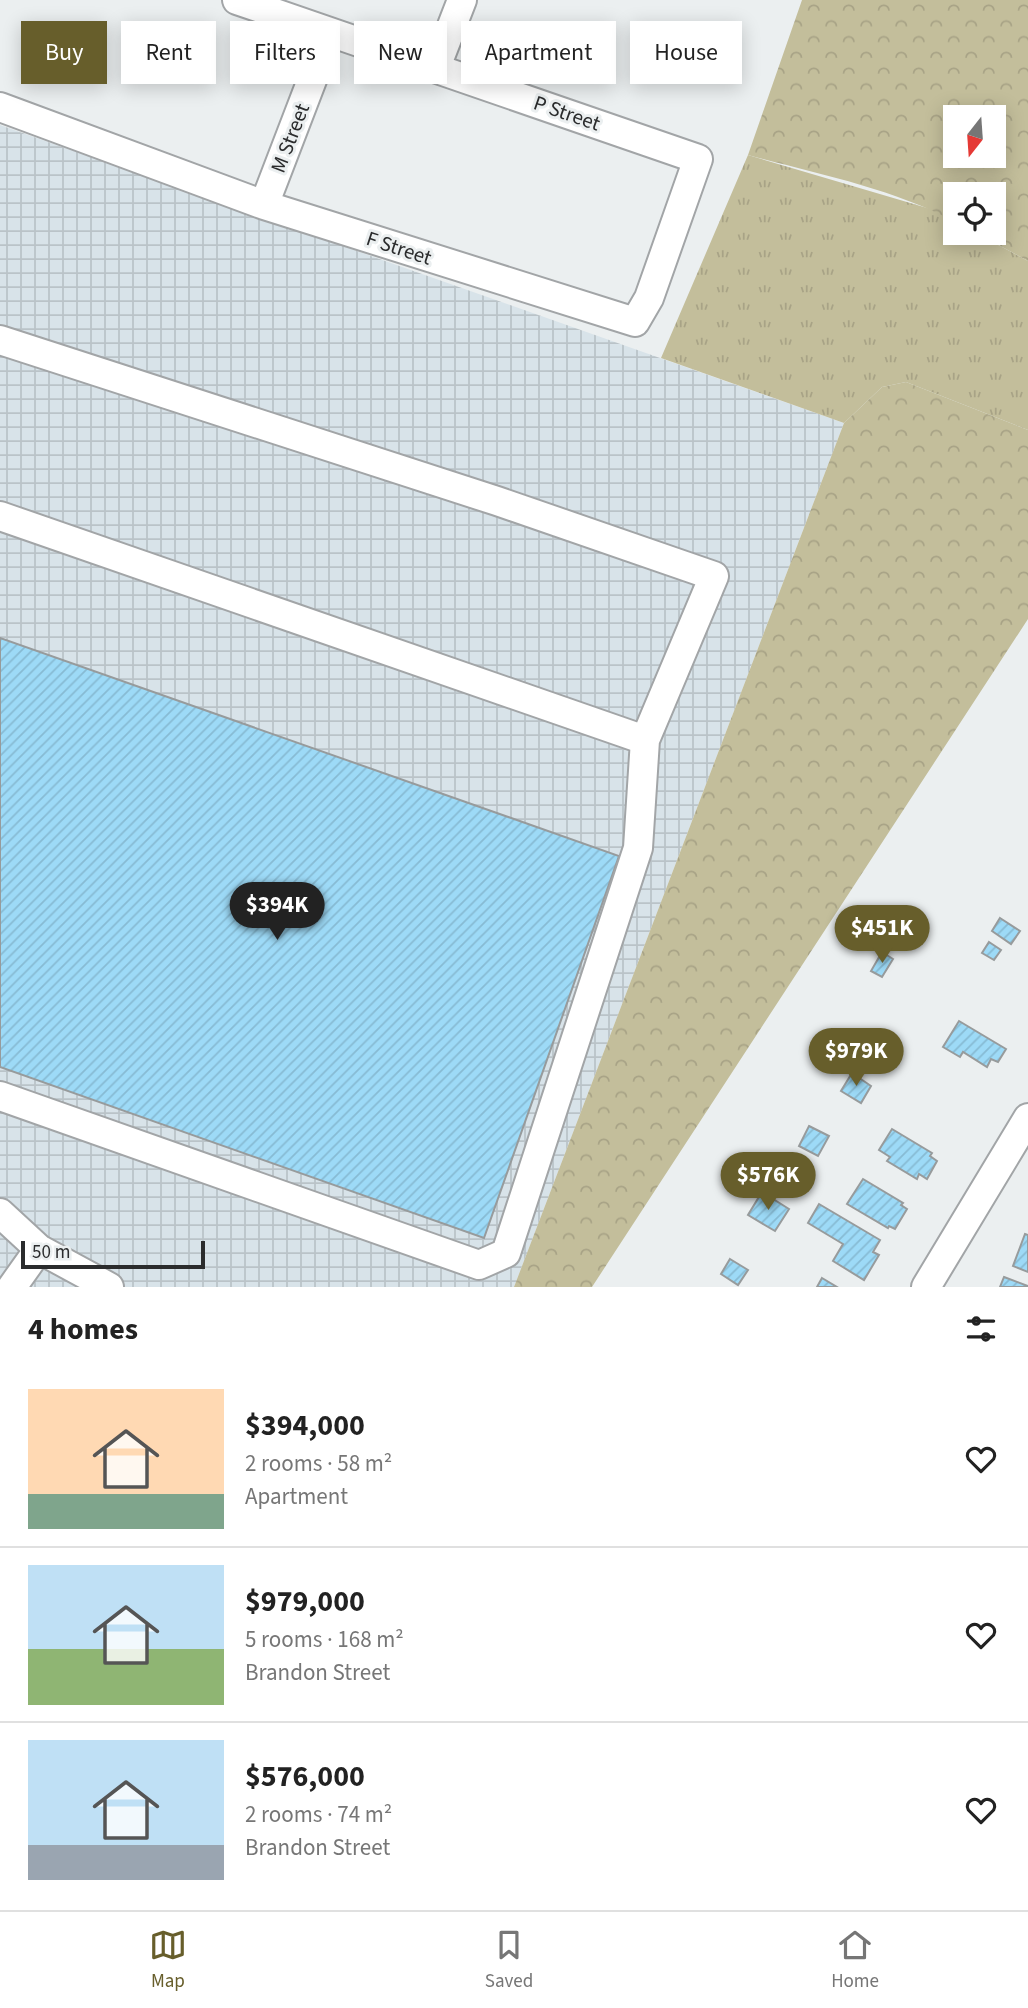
<!DOCTYPE html>
<html lang="en">
<head>
<meta charset="utf-8">
<style>
	body { margin:0; font-family:"Source Sans 3",sans-serif; background:#f2f2f2; color:#222; height:100vh; display:flex; flex-direction:column; font-size:26px; white-space:nowrap }
	* { box-sizing:border-box; margin:0 }
	p { font-size:23px; color:#767676 }
	.icon { flex:none; width:38px; height:38px; fill:none; stroke:currentColor; stroke-width:2; stroke-linecap:round; stroke-linejoin:round }
	.map { position:relative; height:1287px; overflow:hidden }
	.panel { display:flex; flex-direction:column; background:#fff; flex:1 }
	.panel>* { flex:none }
	.top-card { position:absolute; left:21px; top:21px; width:987px; height:63px; display:flex; gap:14px }
	.needle { width:46px; rotate:197deg }
	.controls { position:absolute; left:943px; top:105px; display:grid; gap:14px }
	.controls a { display:grid; place-items:center; width:63px; height:63px; border-radius:0px; background:#fff; box-shadow:0 4px 18px #0003; font-size:35px }
	.scale { position:absolute; left:21px; bottom:18px; width:184px; box-sizing:border-box; padding-left:7px; border:4px solid #2b2c2d; border-top:0; font-size:19px; line-height:24px; white-space:nowrap; color:#2b2c2d; -webkit-text-stroke:5px #ebeff0; paint-order:stroke }
	.price { position:absolute; translate:-50% -60px; padding:0 16px; border-radius:24px; background:#675e2b; color:#fff; font-size:23px; line-height:46px; filter:drop-shadow(0 2px 4px #0008) }
	.price::after { content:''; position:absolute; left:50%; top:42px; width:21px; height:16px; margin-left:-10px; background:inherit; clip-path:polygon(0 0,100% 0,50% 100%) }
	.price.selected { background:#222; color:#fff }
	ul { padding:0; list-style:none }
	li { display:flex; align-items:center; gap:21px; height:175px; padding:0 28px }
	li+li { border-top:2px solid #e0e0e0 }
	li span { display:grid; place-items:center; flex:none; width:196px; height:140px; border-radius:0px; color:#555 }
	li>.icon { margin-inline-start:auto }
	span .icon { width:84px; height:84px; fill:#fffc; stroke-width:1 }
	li b { font-size:30px }
	h2 { display:flex; justify-content:space-between; align-items:center; height:84px; padding:0 28px; font-size:30px }
	.pill { padding:0 24px; border-radius:0px; background:#fff; box-shadow:0 4px 18px #0003; font-size:24px; line-height:63px }
	.pill.selected { background:#675e2b; color:#fff }
	.dock { display:flex; justify-content:space-around; align-items:center; height:98px; border-top:2px solid #e0e0e0; background:#fff; font-size:19px; color:#767676 }
	.dock a { display:grid; justify-items:center; gap:4px }
	.dock .selected { color:#675e2b }
	.map>svg:first-child { display:block }
	.industrial { fill:url(#industrial-grid) }
	.grass { fill:url(#grass-tufts) }
	.forest { fill:url(#forest-crowns); fill-rule:evenodd }
	.building { fill:url(#building-hatch); stroke:#979b9c; stroke-width:2 }
	.lines { fill:none; stroke-linecap:round; stroke-linejoin:round }
	.minor-casing { stroke:#a2a5a7; stroke-width:32 }
	.minor { stroke:#fff; stroke-width:28 }
	.labels { text-anchor:middle; stroke-width:6; stroke-linejoin:round; paint-order:stroke }
	.street-label { font-size:21px; fill:#2b2c2d; stroke:#ebeff0 }
</style>
</head>
<body>
<div class="map">
<svg width="1028" height="1287" viewBox="0 0 1028 1287">
	<defs>
		<pattern id="industrial-grid" width="8" height="8" patternUnits="userSpaceOnUse" patternTransform="scale(1.75)"><rect width="8" height="8" fill="#d8e3e9"/><path d="M0 4h8M4 0v8" fill="none" stroke="#bac3c8"/></pattern>
		<pattern id="grass-tufts" width="24" height="20" patternUnits="userSpaceOnUse" patternTransform="scale(1.75)"><rect width="24" height="20" fill="#c3be9b"/><path d="M3 7l-1-3M5 7V3M7 7l1-3M15 17l-1-3M17 17v-4M19 17l1-3" fill="none" stroke="#a8a386"/></pattern>
		<pattern id="forest-crowns" width="20" height="18" patternUnits="userSpaceOnUse" patternTransform="scale(1.75)"><rect width="20" height="18" fill="#c3be9b"/><path d="M2 6a3 3 0 1 1 6 0M12 15a3 3 0 1 1 6 0" fill="none" stroke="#a8a386"/></pattern>
		<pattern id="building-hatch" width="6" height="6" patternUnits="userSpaceOnUse" patternTransform="scale(1.75)"><rect width="6" height="6" fill="#9ddaf7"/><path d="M-1 1l2-2M0 6l6-6M5 7l2-2" fill="none" stroke="#87bbd4"/></pattern>
	</defs>
	<rect width="100%" height="100%" fill="#ebeff0"/>
	<path class="industrial" d="M0,125L844,423L514,1287H0Z"/>
	<path class="grass" d="M748,155L934,210L955,222L956,233H976L1028,261V430L906,382L882,387L844,423L661,358Z"/>
	<path class="forest" d="M802,0H1028V261L976,233H994V194H956L955,222C892,188 817,174 748,155ZM956,117H994V156H956Z
		M906,382L1028,430V619L592,1287H514L844,423L882,387Z"/>
	<path class="building" d="M0,638L619,856L484,1238L0,1067Z
		M1000,918L1020,931L1011,944L992,931Z
		M989,942L1001,950L994,960L982,953Z
		M882,952L893,959L882,977L871,971Z
		M959,1021L1006,1049L998,1062L991,1059L987,1067L963,1052L960,1057L943,1047Z
		M852,1073L871,1086L861,1103L841,1091Z
		M809,1126L829,1136L818,1156L799,1146Z
		M892,1129L932,1153L930,1156L937,1161L927,1179L919,1174L917,1179L887,1161L890,1157L879,1150Z
		M863,1179L903,1203L901,1205L907,1209L895,1229L889,1226L888,1228L847,1204Z
		M762,1192L789,1209L775,1231L748,1215Z
		M819,1204L880,1240L873,1252L879,1255L864,1280L833,1261L843,1244L808,1223Z
		M1025,1234L1028,1235V1272L1013,1266Z
		M730,1259L748,1270L738,1285L721,1274Z
		M1004,1277L1028,1286V1287H1000Z
		M822,1278L837,1287H817Z"/>
	<g class="lines">
		<defs>
			<path id="minor" d="M436,67L462,0
				M0,107L264,205L635,322L649,298L698,159L237,0
				M264,205L330,33
				M0,340L497,501L714,576L645,740L0,516
				M0,1096L479,1265L506,1253L638,848L645,740
				M0,1213L39,1249
				M12,1287L39,1249L109,1287
				M926,1287L1028,1118"/>
		</defs>
		<use href="#minor" class="minor-casing"/>
		<use href="#minor" class="minor"/>
	</g>
	<g class="labels">
		<g class="street-label">
			<text transform="translate(567 113) rotate(19)" y="7">P Street</text>
			<text transform="translate(290 138) rotate(-69)" y="7">M Street</text>
			<text transform="translate(399 248) rotate(18)" y="7">F Street</text>
		</g>
	</g>
</svg>
<div class="controls">
<a><svg class="needle" viewBox="-14 -14 28 28"><path d="M0-13l5 13h-10z" fill="#e53935"/><path d="M0 13l5-13h-10z" fill="#767676"/></svg></a>
<a><svg class="icon" aria-label="locate" viewBox="0 0 24 24"><circle cx="12" cy="12" r="6"/><path d="M12 2v4M12 18v4M2 12h4M18 12h4"/></svg></a>
</div>
<div class="scale">50 m</div>
<b class="price selected" style="left:277px;top:942px">$394K</b>
<b class="price" style="left:882px;top:965px">$451K</b>
<b class="price" style="left:856px;top:1088px">$979K</b>
<b class="price" style="left:768px;top:1212px">$576K</b>
<div class="top-card">
<a class="pill selected">Buy</a>
<a class="pill">Rent</a>
<a class="pill">Filters</a>
<a class="pill">New</a>
<a class="pill">Apartment</a>
<a class="pill">House</a>
</div>
</div>
<section class="panel">
<h2>4 homes<svg class="icon" aria-label="filters" viewBox="0 0 24 24"><path d="M4 7h16M4 17h16"/><circle cx="9" cy="7" r="2"/><circle cx="15" cy="17" r="2"/></svg></h2>
<ul>
<li><span style="background:linear-gradient(#ffd9b3 75%,#7fa58c 0)"><svg class="icon" aria-label="home" viewBox="0 0 24 24"><path d="M3 11l9-7 9 7M6 9v11h12V9"/></svg></span><div><b>$394,000</b><p>2 rooms · 58 m²</p><p>Apartment</p></div><svg class="icon" aria-label="heart" viewBox="0 0 24 24"><path d="M12 20l-8-8c-3-5 5-10 8-4 3-6 11-1 8 4z"/></svg></li>
<li><span style="background:linear-gradient(#bfe0f5 60%,#8fb573 0)"><svg class="icon" aria-label="home" viewBox="0 0 24 24"><path d="M3 11l9-7 9 7M6 9v11h12V9"/></svg></span><div><b>$979,000</b><p>5 rooms · 168 m²</p><p>Brandon Street</p></div><svg class="icon" aria-label="heart" viewBox="0 0 24 24"><path d="M12 20l-8-8c-3-5 5-10 8-4 3-6 11-1 8 4z"/></svg></li>
<li><span style="background:linear-gradient(#bfe0f5 75%,#9aa5b1 0)"><svg class="icon" aria-label="home" viewBox="0 0 24 24"><path d="M3 11l9-7 9 7M6 9v11h12V9"/></svg></span><div><b>$576,000</b><p>2 rooms · 74 m²</p><p>Brandon Street</p></div><svg class="icon" aria-label="heart" viewBox="0 0 24 24"><path d="M12 20l-8-8c-3-5 5-10 8-4 3-6 11-1 8 4z"/></svg></li>
</ul>
</section>
<nav class="dock">
<a class="selected"><svg class="icon" aria-label="map" viewBox="0 0 24 24"><path d="M3 6l6-2 6 2 6-2v14l-6 2-6-2-6 2zM9 4v14M15 6v14"/></svg>Map</a>
<a><svg class="icon" aria-label="saved" viewBox="0 0 24 24"><path d="M7 4h10v16l-5-4-5 4z"/></svg>Saved</a>
<a><svg class="icon" aria-label="home" viewBox="0 0 24 24"><path d="M3 11l9-7 9 7M6 9v11h12V9"/></svg>Home</a>
</nav>
</body>
</html>
